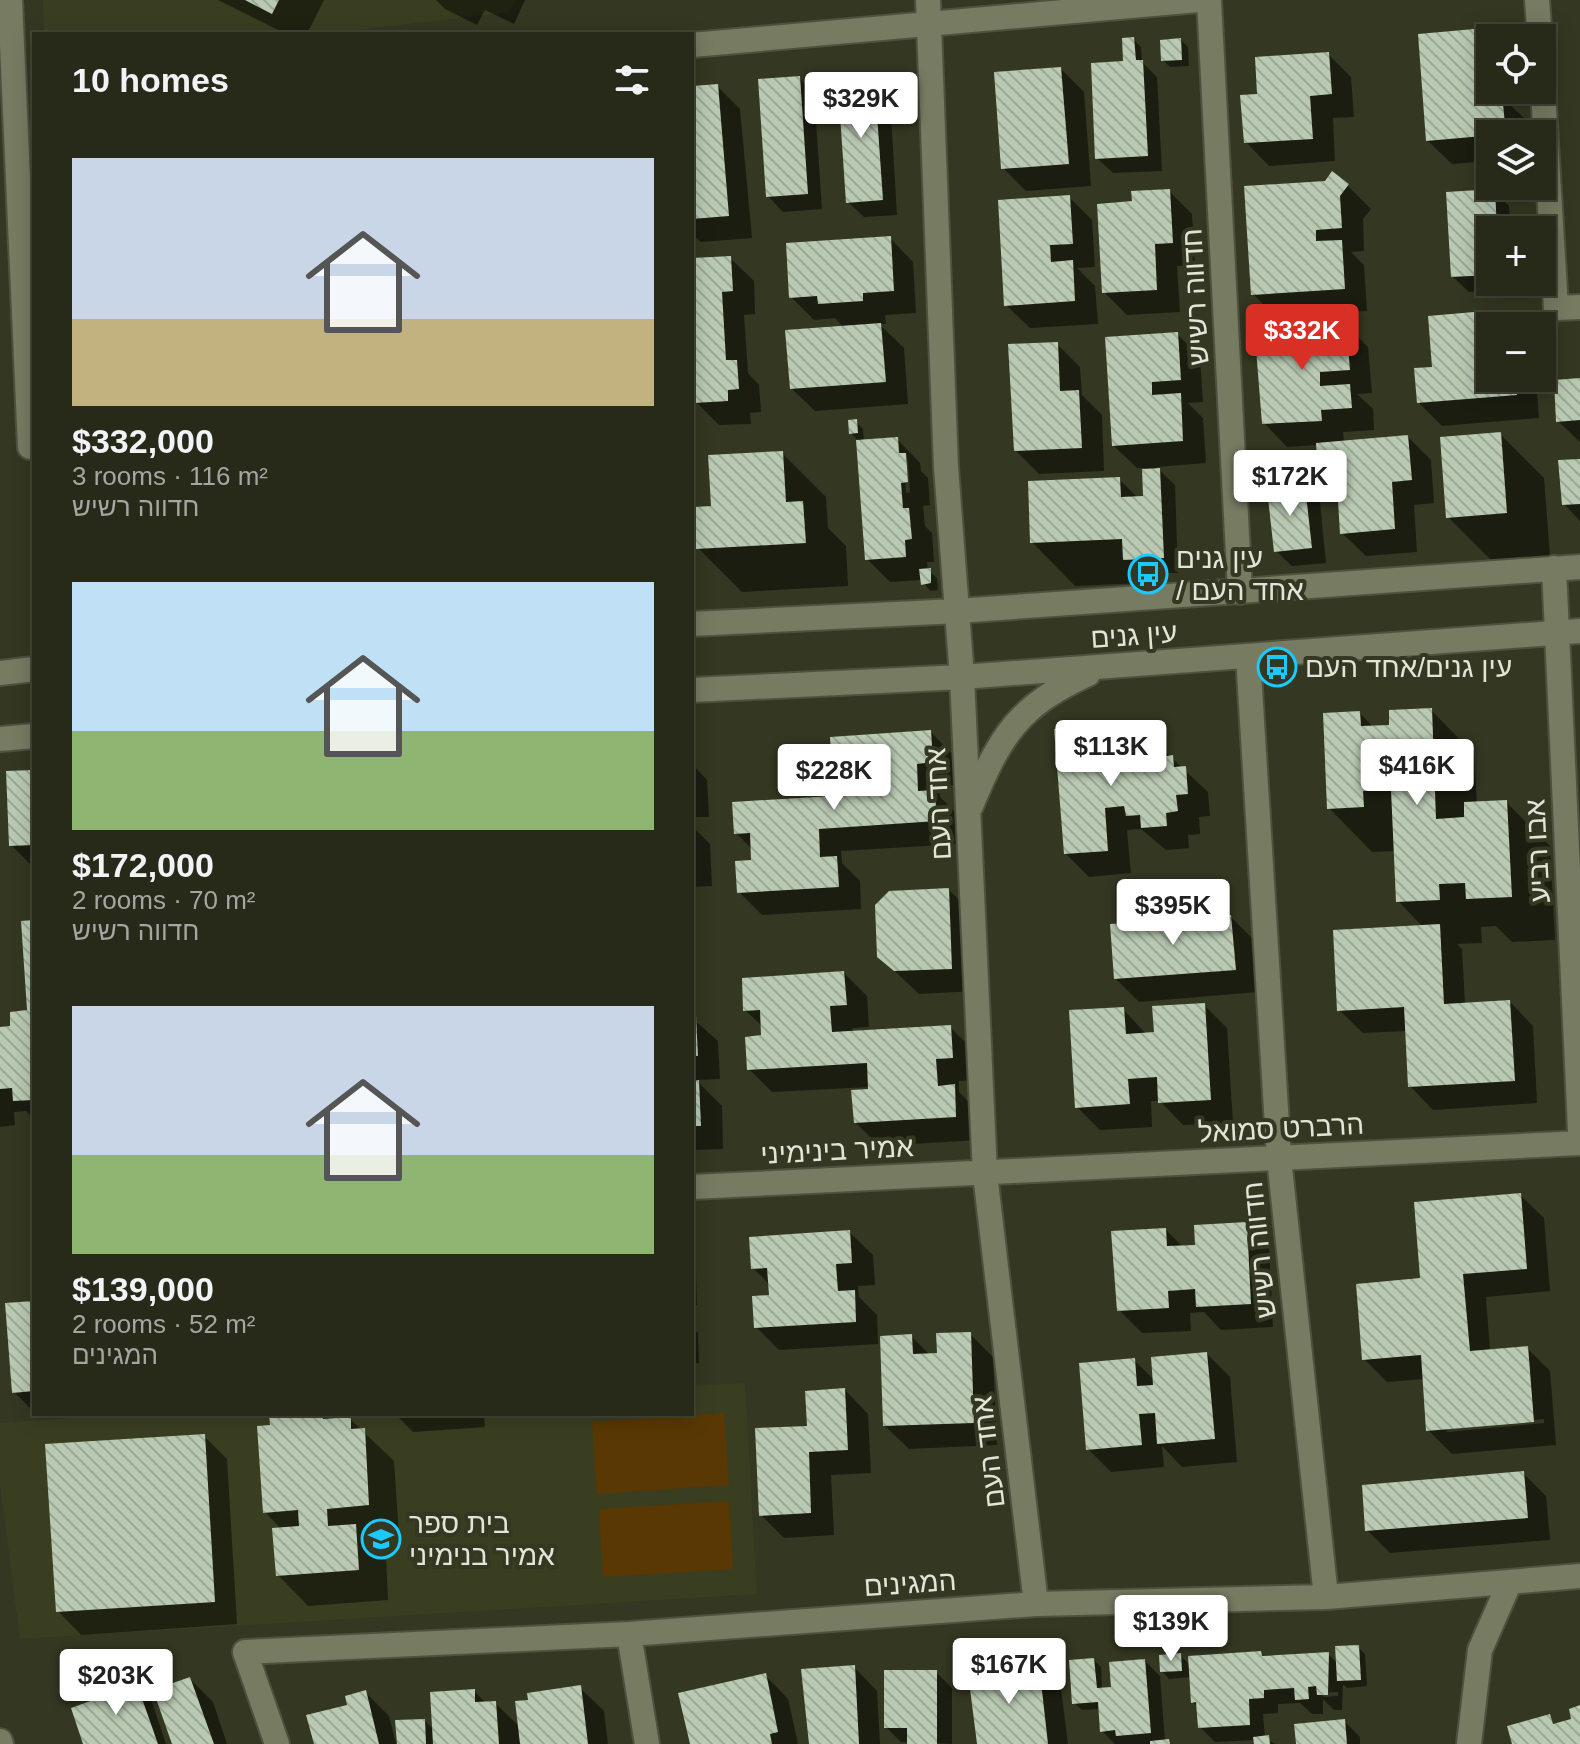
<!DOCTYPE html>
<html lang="en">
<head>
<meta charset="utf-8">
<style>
	body { margin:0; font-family:Helvetica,"Noto Sans Hebrew",sans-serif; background:#2f3122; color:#f1f3f6; height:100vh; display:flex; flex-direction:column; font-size:30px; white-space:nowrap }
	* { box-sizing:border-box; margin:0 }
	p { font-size:26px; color:#a4a6a2 }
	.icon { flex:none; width:44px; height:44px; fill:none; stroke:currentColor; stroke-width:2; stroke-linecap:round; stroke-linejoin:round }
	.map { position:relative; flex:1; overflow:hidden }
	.details { position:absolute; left:32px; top:32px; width:662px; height:1384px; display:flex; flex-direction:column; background:#272919; border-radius:0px; box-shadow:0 4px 20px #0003,0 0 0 2px #434538 }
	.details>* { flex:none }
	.controls { position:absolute; left:1476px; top:24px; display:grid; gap:16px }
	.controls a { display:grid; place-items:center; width:80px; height:80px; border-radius:0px; background:#272919; box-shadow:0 4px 20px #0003,0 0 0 2px #434538; font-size:40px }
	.price { position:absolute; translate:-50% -68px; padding:0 18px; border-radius:8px; background:#fff; color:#222; font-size:26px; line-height:52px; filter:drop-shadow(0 2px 4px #0008) }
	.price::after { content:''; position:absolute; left:50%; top:48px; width:24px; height:18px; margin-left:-12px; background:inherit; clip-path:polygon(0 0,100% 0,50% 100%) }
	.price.selected { background:#d93025; color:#fff }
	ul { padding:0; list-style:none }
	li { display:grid; align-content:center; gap:16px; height:424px; padding:0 40px }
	li span { display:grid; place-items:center; height:248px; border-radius:0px; color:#555 }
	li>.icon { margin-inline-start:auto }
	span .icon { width:144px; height:144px; fill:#fffc; stroke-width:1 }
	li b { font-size:34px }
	h2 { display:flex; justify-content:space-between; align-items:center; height:96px; padding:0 40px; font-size:34px }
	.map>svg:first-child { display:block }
	.built { fill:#3a3e21 }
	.green { fill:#593803 }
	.shadow { fill:#0007; fill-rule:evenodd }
	.building { fill:url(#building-back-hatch) }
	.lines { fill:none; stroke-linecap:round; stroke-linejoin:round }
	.minor-casing { stroke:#4f513f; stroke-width:28 }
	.minor { stroke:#777b62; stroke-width:24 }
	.labels { text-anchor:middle; stroke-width:8; stroke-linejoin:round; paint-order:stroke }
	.street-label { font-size:28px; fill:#e2e4d7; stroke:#343721 }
	.poi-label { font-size:28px; fill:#e2e4d7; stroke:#343721; text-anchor:start }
</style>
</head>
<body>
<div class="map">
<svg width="1580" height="1744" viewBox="0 0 1580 1744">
	<defs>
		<pattern id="building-back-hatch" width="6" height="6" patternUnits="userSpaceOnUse" patternTransform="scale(2)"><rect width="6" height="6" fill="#b9c9b2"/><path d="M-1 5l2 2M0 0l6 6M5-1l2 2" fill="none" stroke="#9ca896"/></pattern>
	</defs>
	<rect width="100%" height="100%" fill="#343721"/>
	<path class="built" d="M43,0H516L510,12L325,34H44Z
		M745,1383L757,1594L20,1639L0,1484V1423L123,1414H692V1386Z"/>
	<path class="green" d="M724,1413L729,1485L597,1494L592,1422Z
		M729,1501L733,1569L603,1577L599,1509Z"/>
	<path class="shadow" d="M218,0H324L307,34H286Z
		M436,0H525L514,24L485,10L477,25L445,9Z
		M1496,29L1505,38H1490V90H1523V98L1508,99V103L1525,119L1526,134H1490V161L1452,164L1428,141L1420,36Z
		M1133,39L1141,47L1142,62L1157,77L1162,171L1113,173L1097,158Z
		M1181,40L1188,47L1189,66L1170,67L1163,60Z
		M1328,54L1351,77L1354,117L1333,118L1335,161L1269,166L1246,142L1259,95Z
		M1061,69L1084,92L1091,186L1026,191L1003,168Z
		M799,78L814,93L822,209L783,212L768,196Z
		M885,83L900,99L901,114L891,115L897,215L864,217L848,202L840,87Z
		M717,86L740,109L752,238L701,242L692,234V88Z
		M1348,186L1371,209L1363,219L1364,251L1351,252L1364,265L1367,311L1276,317L1253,294Z
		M1169,191L1192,214L1195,265L1177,266L1180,312L1127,315L1104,292L1134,203Z
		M1494,191L1509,206L1511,230H1490V282H1526V288L1469,292L1453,277Z
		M1069,197L1092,220L1095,267L1077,268L1095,286L1098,324L1030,328L1006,305Z
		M890,238L913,262L916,313L885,315L886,324H879L904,348L908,404L815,411L791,388L844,328L835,318L814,320L791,297Z
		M730,258L754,281L755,314L744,315L748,373L759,385L761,412L750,413L751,424L719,425L696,402L692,260Z
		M1496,313L1510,326H1490V378H1536L1539,418L1442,426L1419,403L1435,369Z
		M1345,324L1368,347L1372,393L1357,394L1373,409L1374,430L1343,432L1344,442L1408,437L1431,460L1434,503L1414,505L1417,552L1366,556L1342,533L1340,503L1321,485L1318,445L1287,447L1264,423L1284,336Z
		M1177,334L1200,357L1203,402L1188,403L1203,418L1206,463L1156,467L1175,485L1178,573H1165V582L1075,586L1032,542L1119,479L1139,499L1145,498L1144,468H1137L1113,445Z
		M1057,344L1080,367L1082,395L1102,415L1104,471L1039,474L1016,451Z
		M1580,380V442L1558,421Z
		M856,422L863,429L864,442L897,439L920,463L921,471L928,478L930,505L923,506L925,526L932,533L934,562H927L928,570L937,578L938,590L930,591L922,580L890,582L867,559L858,441L851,433ZM904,461H908L910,492L906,493Z
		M1500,434L1544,478L1550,556L1492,561L1448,517Z
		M782,453L826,497L828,528L846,546L848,586L742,592L698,548L713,508Z
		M1580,461V521L1564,504Z
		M1304,487L1320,502L1326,563L1292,566L1276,551Z
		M1431,710L1474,754L1477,804L1507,803L1550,846L1555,940L1512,942L1496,926L1481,927L1482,943L1457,944L1462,949L1465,1005L1510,1002L1533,1026L1537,1103L1433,1110L1410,1086L1407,1031L1363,1033L1339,1010L1423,927L1398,901L1395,851L1372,852L1329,808L1360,713L1374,728L1391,727Z
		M1099,727L1122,750L1123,764L1137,762L1159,746L1208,792L1210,816L1199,817L1200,834L1188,835L1189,848L1166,850L1141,829L1127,830L1131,873L1089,877L1066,854Z
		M931,732L954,756L955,785L939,786L940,797L958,815L959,844L841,851L842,863L860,881L861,909L762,915L739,892L754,862L753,850L736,833L851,796V785L834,768Z
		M692,764L707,780L709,817H692Z
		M34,772V868L11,845Z
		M692,826L710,844L712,886L692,887Z
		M949,890L972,913L975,991L919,994L879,956Z
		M1231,917L1254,940L1258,992L1139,1002L1116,979Z
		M34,922V1119L26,1111L14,1112L15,1125L0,1127V1027L12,1028L29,1012Z
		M844,973L867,996L869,1027L852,1028L853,1033L950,1027L973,1050L975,1080L959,1081V1092L977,1110L979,1140L879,1146L855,1122L870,1087L772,1092L749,1069L763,1037V1027L745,1010Z
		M1204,1005L1227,1028L1233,1123L1183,1125L1160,1101H1151L1152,1127L1100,1130L1077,1107L1123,1009L1147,1035L1156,1034Z
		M692,1018L718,1041L720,1079L696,1080L722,1106L723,1149L692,1150Z
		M1520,1195L1544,1218L1550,1291L1486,1297L1490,1351L1527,1348L1550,1371L1556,1445L1452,1454L1428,1430L1424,1379L1387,1382L1364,1359L1422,1280ZM1544,1419V1423L1447,1432V1427Z
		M1246,1224L1269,1247L1273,1327L1221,1330L1204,1312L1190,1313L1191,1331L1142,1333L1119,1310L1166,1230L1183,1247H1197Z
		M849,1232L873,1255L875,1285L858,1286L859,1297L877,1315L878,1344L779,1350L756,1327L771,1297L770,1285L753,1268Z
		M692,1270L696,1274L697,1305L692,1306Z
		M34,1303V1412L14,1392Z
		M692,1327L698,1333L699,1363H692Z
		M970,1334L993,1357L997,1445L909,1449L885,1426L911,1336L930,1355H939Z
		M1207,1354L1230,1377L1237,1462L1182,1467L1162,1446L1164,1467L1111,1472L1088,1449L1134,1360L1155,1381Z
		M845,1390L868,1414L871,1473L831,1475L834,1535L784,1538L761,1515L809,1428Z
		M271,1414H484L485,1427L413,1432L396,1415L349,1418L394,1461L399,1535L367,1538L386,1556L388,1600L308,1606L278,1575L282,1530L265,1512Z
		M204,1436L227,1459L237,1624L81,1635L58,1611Z
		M1523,1473L1546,1496L1550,1540L1390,1553L1367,1530Z
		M1358,1647L1365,1654L1367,1686L1347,1688L1343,1684L1342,1710H1334L1323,1699V1714H1312L1300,1703L1278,1704V1713L1263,1714L1265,1738L1275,1744H1256V1740L1215,1742L1200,1727L1199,1708L1193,1702L1191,1677L1169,1679L1162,1671L1180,1655L1191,1666L1190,1657L1328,1654L1338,1664ZM1338,1692V1696L1324,1697L1320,1693Z
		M1094,1660L1101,1667L1102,1690L1113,1689L1145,1661L1160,1676L1165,1742L1171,1744H1115L1102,1731L1100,1709L1082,1710L1074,1703Z
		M1038,1666L1061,1689L1068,1744H979Z
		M854,1667L877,1691L880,1744H810L803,1671Z
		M936,1672L952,1688V1744L901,1742L886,1727Z
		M132,1675L148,1690L166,1744H85Z
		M765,1675L788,1699L798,1744H692Z
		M190,1679L213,1702L227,1744H174Z
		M580,1688L604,1711L608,1744H399L425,1721L434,1730L474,1691L486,1703H495L520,1727Z
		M366,1693L389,1716L396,1744H316Z
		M1344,1721L1360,1737V1744H1298Z"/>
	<path class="building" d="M245,0H279L272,14Z
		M1497,27L1498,38H1490L1487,95L1502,94L1506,134L1426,141L1418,34Z
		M1134,37L1136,60H1143L1148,156L1095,159L1091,63L1123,61L1122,38Z
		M1181,38L1182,60L1161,61L1160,40Z
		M1329,52L1332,94L1310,96L1313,139L1244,143L1240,95L1257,94L1255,57Z
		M1061,67L1069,164L1001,169L994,72Z
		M800,76L808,194L766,197L758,79Z
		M885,81L887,99L876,100L883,200L846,203L838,85Z
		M718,84L729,216L692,219V86Z
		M1332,171L1349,184L1340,196L1342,228L1316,230V241L1342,240L1345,289L1251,295L1244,186L1325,181Z
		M1170,189L1173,243L1155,244L1157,290L1102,293L1097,204L1132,201L1131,191Z
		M1495,189L1497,230H1490V275L1451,277L1446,192Z
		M1070,195L1073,244L1050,245L1051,262L1073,260L1075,301L1004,306L998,200Z
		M891,236L894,291L863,293V301L818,304L817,296L789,298L786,243Z
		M731,256L733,291L722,292L726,360H737L739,389L728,390V401L694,403L692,258Z
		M1497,310L1498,326H1490V378H1515L1517,395L1417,403L1414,368L1432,367L1428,316Z
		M1346,322L1350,370L1320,372V386L1350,384L1352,408L1321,410L1322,421L1262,424L1255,336L1282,334V326Z
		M881,323L886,382L790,389L785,330Z
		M1178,332L1181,380L1152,382V395L1181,393L1183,441L1112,446L1105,337Z
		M1058,342L1060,391L1079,390L1082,448L1014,451L1008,344Z
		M1580,378V420L1556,422L1554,380Z
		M857,419L858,433L849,434L848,420Z
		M1501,432L1507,513L1446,518L1440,437Z
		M1408,435L1412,480L1392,482L1395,529L1340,534L1337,484L1319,486L1316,443Z
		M898,437L899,453H906L908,482L901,483L903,508H909L912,539L905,540L906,557L865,560L856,440Z
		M783,451L786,502L803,501L806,543L696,549L694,507L711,506L708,455Z
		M1580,459V504L1562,505L1558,460Z
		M1160,468L1164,558L1123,560L1122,539L1030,543L1028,481L1120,477L1121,497L1143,496L1142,469Z
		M1305,485L1312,548L1274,552L1267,489Z
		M931,568V583L921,585L919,569Z
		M1432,708L1436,819L1464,817V802L1507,800L1512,897L1466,899L1465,883L1439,884L1440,900L1396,902L1391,790L1363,791L1364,807L1327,809L1323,713L1360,711L1361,726L1389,725V710Z
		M1100,725L1104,773L1122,771L1121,762L1135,761V746L1160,744L1161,757L1173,755L1174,767L1186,766L1188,794L1176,795L1178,811L1166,813L1167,826L1141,828L1140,815L1126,816L1124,806L1105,808L1108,851L1064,854L1054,729Z
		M931,730L933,762L917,764L918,791L935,790L937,821L819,829L820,857L837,856L839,887L737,893L735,861L751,860L750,833L734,834L732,802L849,795L848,767L832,769L830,737Z
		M34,770V845L9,846L6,771Z
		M949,888L952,969L894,971L877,957L875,905L889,891Z
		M1231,915L1236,970L1114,979L1110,924Z
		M34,920V1100L13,1101L12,1088L0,1089V1027L10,1026V1012L27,1010L21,921Z
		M1440,924L1444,1004L1510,1000L1515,1081L1408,1087L1404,1007L1337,1011L1333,930Z
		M844,971L847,1005L830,1006L832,1032L951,1025L953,1058L936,1059L938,1086L955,1084L956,1117L854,1123L851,1090L868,1089L867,1063L747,1070L745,1037L761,1035L760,1010L743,1011L742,978Z
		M1205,1003L1211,1100L1158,1103L1157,1077L1128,1079L1130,1104L1075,1108L1069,1010L1124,1007L1126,1034L1154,1032L1152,1006Z
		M692,1016H696L698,1056H692Z
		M699,1080L701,1126H692V1081Z
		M1521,1193L1527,1269L1463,1274L1470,1351L1528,1346L1534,1422L1426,1431L1421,1355L1362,1360L1356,1284L1420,1278L1414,1202Z
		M1247,1222L1251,1304L1196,1307L1195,1289L1168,1291L1169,1308L1117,1311L1111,1231L1166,1228L1167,1246L1195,1245L1194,1225Z
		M850,1230L852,1263L836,1264L838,1291L855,1290L856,1322L754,1328L752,1296L769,1295L767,1268L751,1269L749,1237Z
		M34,1301V1391L12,1393L5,1303Z
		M971,1332L974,1423L883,1426L880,1336L912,1334L913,1354L937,1353L936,1333Z
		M1207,1352L1215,1439L1157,1444L1155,1413L1139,1414L1142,1445L1086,1450L1079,1363L1135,1358L1137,1386L1153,1385L1151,1357Z
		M845,1388L848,1450L809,1452L811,1513L759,1516L755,1428L807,1426L805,1391Z
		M269,1414H322L323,1419L351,1417V1429L365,1428L369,1505L327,1509L328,1526L356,1524L359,1570L276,1576L272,1528L299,1526L298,1510L263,1513L257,1426L270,1425Z
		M205,1434L215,1602L56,1612L45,1444Z
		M1524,1471L1528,1518L1365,1531L1362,1485Z
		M1359,1645L1361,1680L1337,1681L1335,1646Z
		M1261,1651L1262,1656L1329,1652L1328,1695H1317L1316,1686L1308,1687L1309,1699L1295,1700L1294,1688L1264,1690V1698L1249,1699L1250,1725L1198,1728L1196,1702L1191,1703L1188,1656Z
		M1181,1653L1182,1671L1160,1672L1159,1655Z
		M1094,1658L1097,1688L1111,1687L1109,1662L1145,1659L1151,1733L1116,1736L1115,1730L1100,1732L1098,1702L1072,1704L1069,1660Z
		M1039,1664L1048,1744H977L968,1673Z
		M855,1665L859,1744H809L801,1669Z
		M884,1670H937V1744H907V1728H884Z
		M133,1673L158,1744H83L71,1708L118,1691L114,1679Z
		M766,1673L778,1732L770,1734L772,1744H690L678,1693Z
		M190,1677L214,1744H172L153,1690Z
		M581,1685L588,1744H520L515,1701L528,1700L527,1693Z
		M475,1689V1702L496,1701L499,1744H433L430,1692Z
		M366,1690L379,1744H314L306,1715L347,1705L345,1696Z
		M1580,1705V1744H1512L1507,1726L1550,1714L1553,1724L1571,1719L1569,1709Z
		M425,1719L426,1744H397L395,1720Z
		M1345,1719L1347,1744H1296L1294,1724Z
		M1269,1735L1270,1744H1254L1253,1737Z
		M1169,1739L1170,1744H1150V1741Z"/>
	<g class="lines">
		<defs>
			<path id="minor" d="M10,0L30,447
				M928,0L946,467L962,677L985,1174L1036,1604
				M1209,0L1240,592
				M1537,0L1540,38
				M692,45L1198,0
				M1542,75L1556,308L1580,307
				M1554,568L1580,1130
				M692,624L957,611L1580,567
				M1248,656L1279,1158L1326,1597
				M0,673L34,669
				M692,690L962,677L1580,631
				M0,739L34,736
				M971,806C1000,736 1018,706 1088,674
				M692,1187L1580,1143
				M629,1634L647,1744
				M0,1741L1,1744
				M277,1744L245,1652L629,1634L1036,1604L1326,1597L1580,1576
				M1469,1744L1480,1650L1509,1584"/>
		</defs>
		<use href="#minor" class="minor-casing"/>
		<use href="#minor" class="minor"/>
	</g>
	<defs>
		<symbol id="bus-ring" viewBox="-11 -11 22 22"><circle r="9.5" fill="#343721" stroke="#1cc9fc" stroke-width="1.5"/><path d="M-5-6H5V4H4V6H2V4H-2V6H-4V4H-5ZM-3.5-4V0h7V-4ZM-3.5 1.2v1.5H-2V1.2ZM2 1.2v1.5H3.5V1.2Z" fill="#1cc9fc"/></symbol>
		<symbol id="school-ring" viewBox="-11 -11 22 22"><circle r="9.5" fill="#343721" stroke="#1cc9fc" stroke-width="1.5"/><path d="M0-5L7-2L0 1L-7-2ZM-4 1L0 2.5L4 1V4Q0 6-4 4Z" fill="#1cc9fc"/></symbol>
	</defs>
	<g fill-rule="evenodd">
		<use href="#bus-ring" x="1126" y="552" width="44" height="44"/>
		<use href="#bus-ring" x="1255" y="645" width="44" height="44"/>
		<use href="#school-ring" x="359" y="1517" width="44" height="44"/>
	</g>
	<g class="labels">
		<g class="street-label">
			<text transform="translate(1195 297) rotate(-93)" y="10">חדווה רשיש</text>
			<text transform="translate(1134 635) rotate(-4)" y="10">עין גנים</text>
			<text transform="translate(938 804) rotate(-93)" y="10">אחד העם</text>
			<text transform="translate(1537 851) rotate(-93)" y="10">אבו רביע</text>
			<text transform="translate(1281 1128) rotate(-3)" y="10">הרברט סמואל</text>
			<text transform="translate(837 1150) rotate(-3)" y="10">אמיר בינימיני</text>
			<text transform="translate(1259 1250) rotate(-96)" y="10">חדווה רשיש</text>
			<text transform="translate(988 1452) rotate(-97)" y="10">אחד העם</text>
			<text transform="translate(910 1583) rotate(-4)" y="10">המגינים</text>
		</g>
		<g class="poi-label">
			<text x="1176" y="568">עין גנים<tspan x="1176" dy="32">/ אחד העם</tspan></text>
			<text x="1305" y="677">עין גנים/אחד העם</text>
			<text x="409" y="1533">בית ספר<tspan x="409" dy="32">אמיר בנימיני</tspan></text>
		</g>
	</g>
</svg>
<div class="controls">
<a><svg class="icon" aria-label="locate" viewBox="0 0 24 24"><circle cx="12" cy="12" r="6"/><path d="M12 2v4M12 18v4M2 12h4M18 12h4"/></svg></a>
<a><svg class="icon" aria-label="layers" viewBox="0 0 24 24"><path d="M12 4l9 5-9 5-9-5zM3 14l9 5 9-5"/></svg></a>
<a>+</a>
<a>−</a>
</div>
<b class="price" style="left:861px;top:140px">$329K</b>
<b class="price selected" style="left:1302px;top:372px">$332K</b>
<b class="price" style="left:1290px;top:518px">$172K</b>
<b class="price" style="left:1111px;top:788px">$113K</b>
<b class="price" style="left:1417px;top:807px">$416K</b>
<b class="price" style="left:834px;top:812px">$228K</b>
<b class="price" style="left:1173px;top:947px">$395K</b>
<b class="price" style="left:1171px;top:1663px">$139K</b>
<b class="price" style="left:1009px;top:1706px">$167K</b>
<b class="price" style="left:116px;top:1717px">$203K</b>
<section class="details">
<h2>10 homes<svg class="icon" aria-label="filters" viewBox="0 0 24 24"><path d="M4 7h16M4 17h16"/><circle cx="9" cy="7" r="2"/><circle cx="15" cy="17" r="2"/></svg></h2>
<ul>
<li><span style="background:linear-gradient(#c9d6e8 65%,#c2b280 0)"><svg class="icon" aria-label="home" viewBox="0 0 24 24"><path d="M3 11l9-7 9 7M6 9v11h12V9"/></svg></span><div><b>$332,000</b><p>3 rooms · 116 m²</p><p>חדווה רשיש</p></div></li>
<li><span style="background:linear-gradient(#bfe0f5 60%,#8fb573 0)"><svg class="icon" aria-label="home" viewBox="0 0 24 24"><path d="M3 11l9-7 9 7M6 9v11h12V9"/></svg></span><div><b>$172,000</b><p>2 rooms · 70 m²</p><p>חדווה רשיש</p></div></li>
<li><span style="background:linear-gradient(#c9d6e8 60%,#8fb573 0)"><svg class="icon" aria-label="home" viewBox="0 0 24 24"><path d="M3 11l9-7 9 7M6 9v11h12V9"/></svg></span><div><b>$139,000</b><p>2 rooms · 52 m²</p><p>המגינים</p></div></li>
</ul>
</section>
</div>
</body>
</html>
